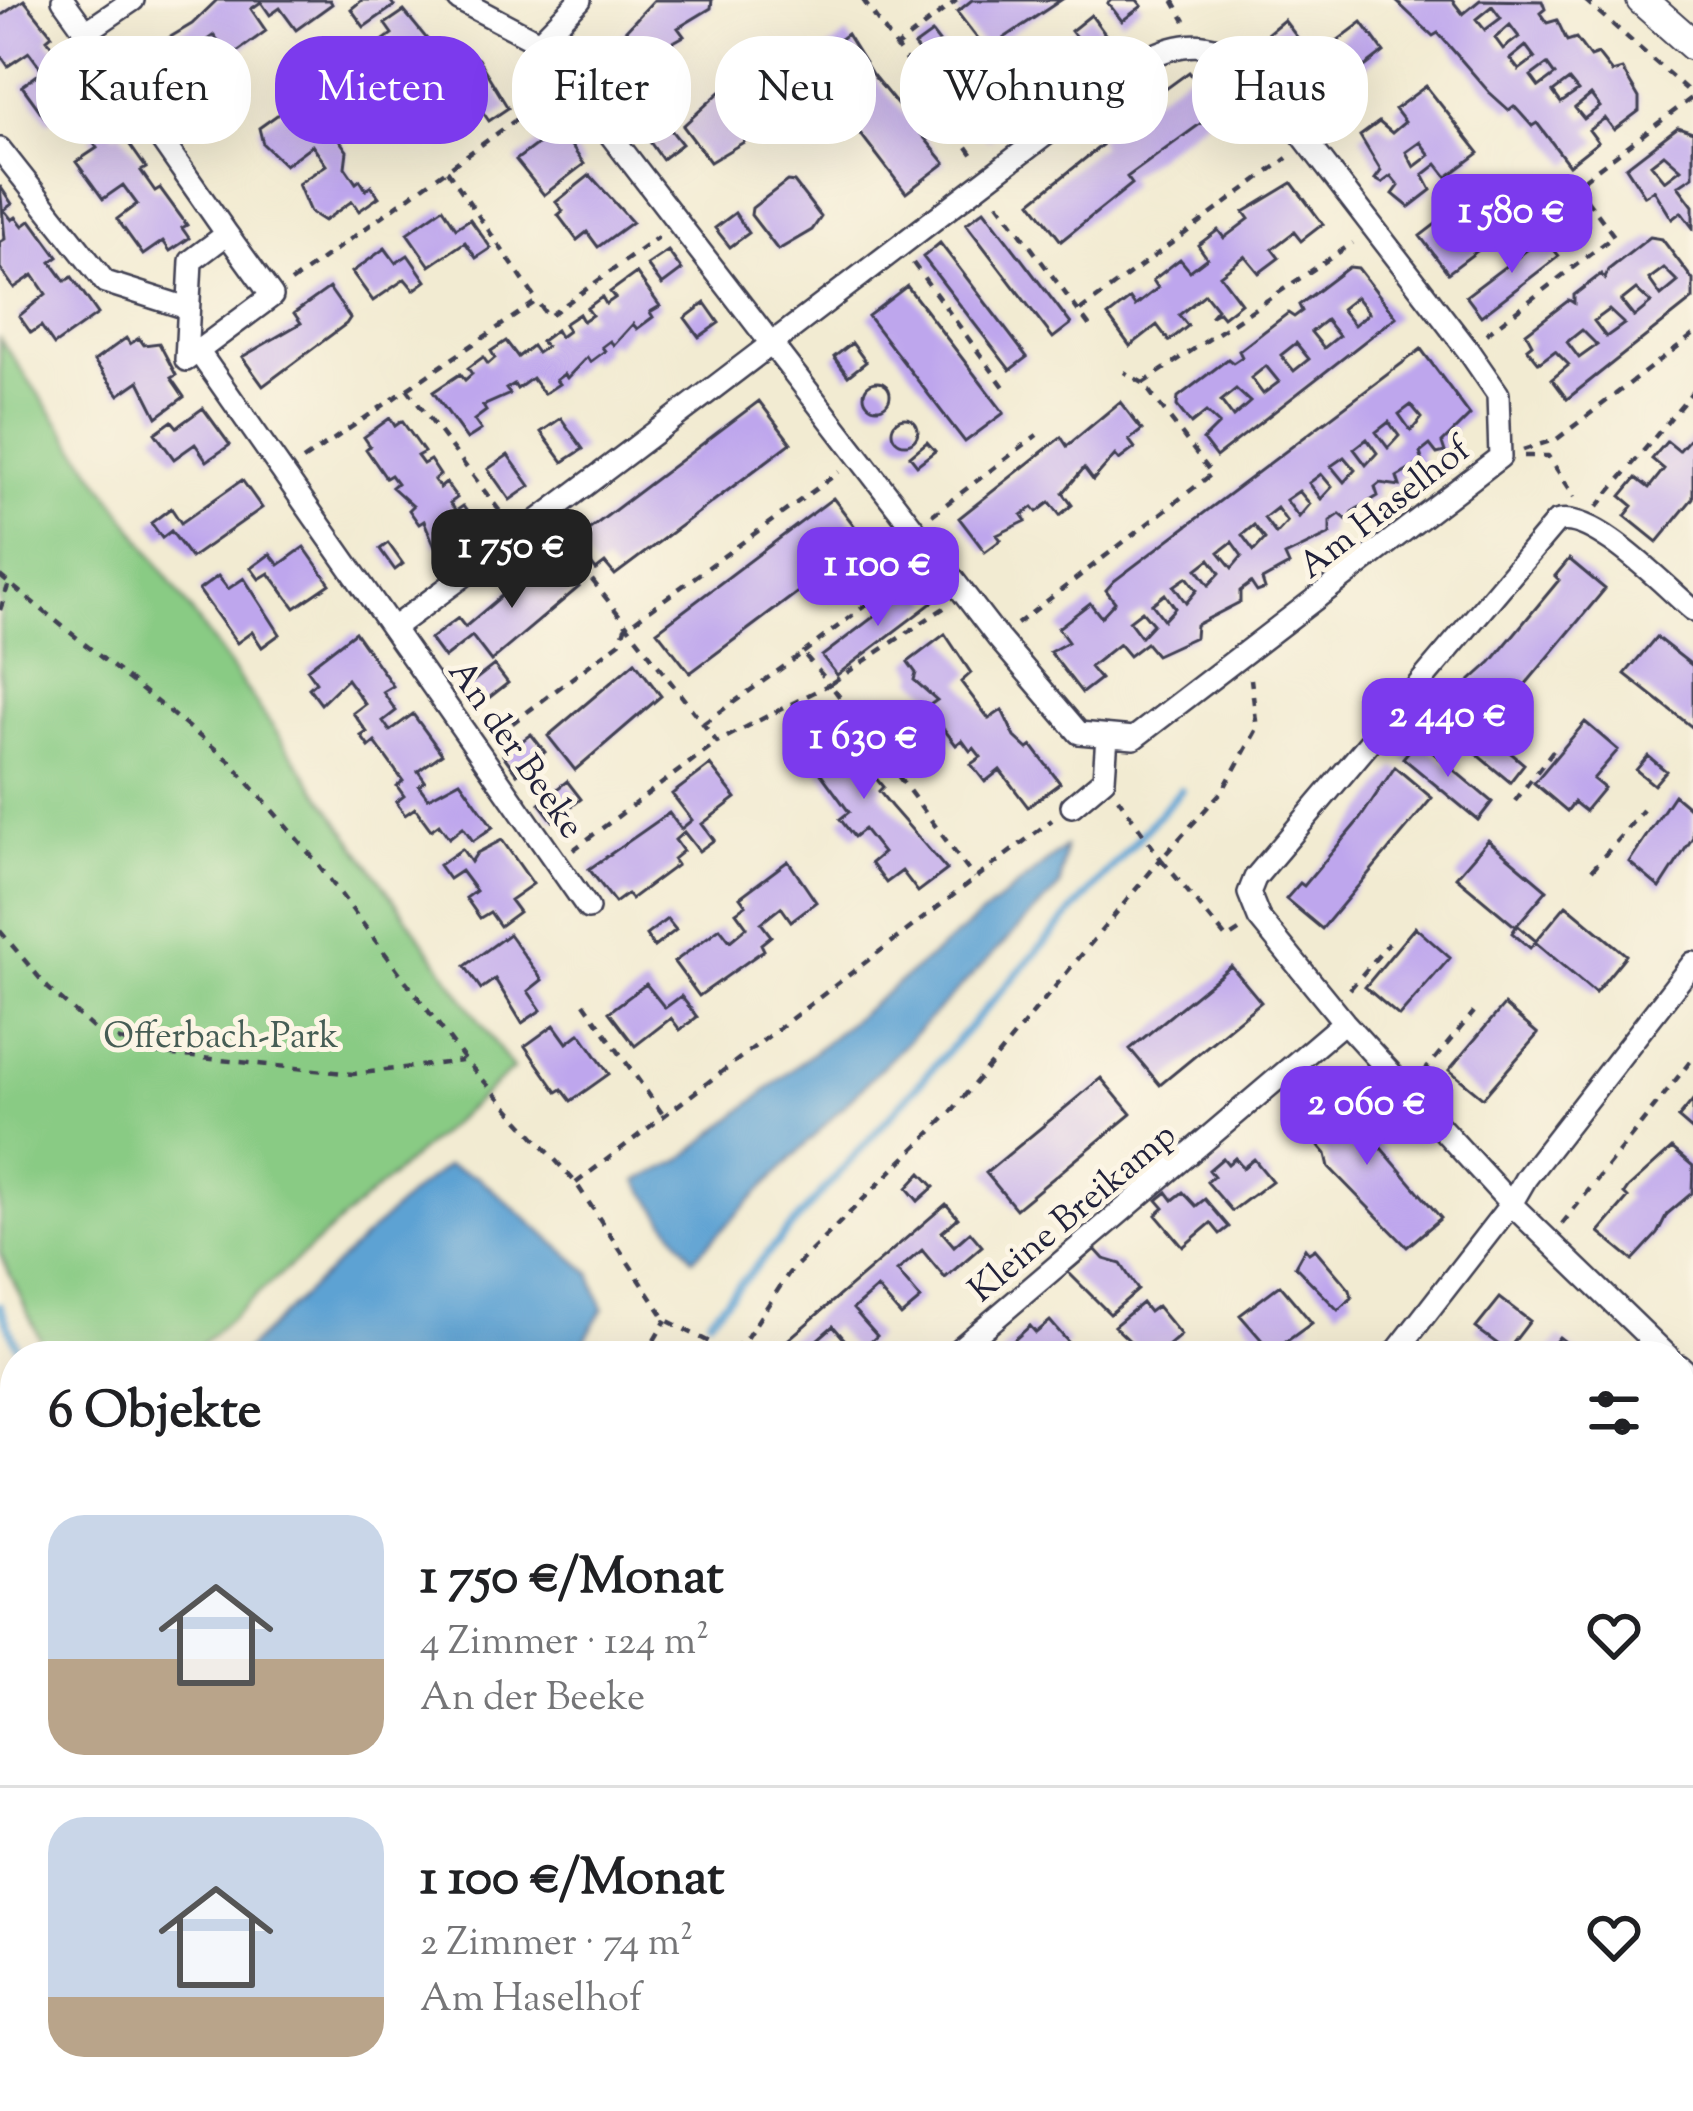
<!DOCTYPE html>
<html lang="de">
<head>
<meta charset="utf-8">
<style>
	body { margin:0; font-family:"Sorts Mill Goudy",serif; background:#f2f2f2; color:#202124; height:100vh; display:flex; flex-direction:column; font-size:45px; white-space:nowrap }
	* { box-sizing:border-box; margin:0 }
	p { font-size:39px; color:#757577 }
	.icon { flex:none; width:66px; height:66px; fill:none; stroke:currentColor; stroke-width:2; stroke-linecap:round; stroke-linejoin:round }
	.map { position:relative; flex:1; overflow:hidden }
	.panel { position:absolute; left:0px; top:1341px; width:1695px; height:771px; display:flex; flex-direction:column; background:#fff; border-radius:48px 48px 0 0; box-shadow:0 12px 48px #0002 }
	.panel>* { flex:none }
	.hud { position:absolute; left:36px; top:36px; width:1623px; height:108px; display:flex; gap:24px }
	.price { position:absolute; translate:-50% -102px; padding:0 27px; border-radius:24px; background:#7c3aed; color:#fff; font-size:39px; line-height:78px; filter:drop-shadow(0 3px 6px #0008) }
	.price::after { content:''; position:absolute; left:50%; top:72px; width:36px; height:27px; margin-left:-18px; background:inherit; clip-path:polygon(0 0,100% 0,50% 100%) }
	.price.current { background:#222; color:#fff }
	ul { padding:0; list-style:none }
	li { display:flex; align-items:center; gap:36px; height:300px; padding:0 48px }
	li+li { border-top:3px solid #e0e0e0 }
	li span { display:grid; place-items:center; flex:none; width:336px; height:240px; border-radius:36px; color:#555 }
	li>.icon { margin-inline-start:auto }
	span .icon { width:144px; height:144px; fill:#fffc; stroke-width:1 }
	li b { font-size:51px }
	h2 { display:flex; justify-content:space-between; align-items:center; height:144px; padding:0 48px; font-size:51px }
	.pill { padding:0 42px; border-radius:48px; background:#fff; box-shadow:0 12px 48px #0002; font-size:42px; line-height:108px }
	.pill.current { background:#7c3aed; color:#fff }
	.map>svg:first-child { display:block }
	.green { fill:#89cb84; stroke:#567660; stroke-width:3 }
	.water { fill:#5da2d3; stroke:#406287; stroke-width:3 }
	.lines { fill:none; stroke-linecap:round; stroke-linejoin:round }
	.stream { stroke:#5da2d3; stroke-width:8 }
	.building { fill:#bea6ed; fill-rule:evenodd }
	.lane-casing { stroke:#414052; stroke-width:15 }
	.street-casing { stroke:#414052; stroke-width:26 }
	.secondary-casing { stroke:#414052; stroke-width:34 }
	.path { stroke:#414052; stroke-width:4.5; stroke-dasharray:9 9; stroke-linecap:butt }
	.lane { stroke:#fff; stroke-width:10 }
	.street { stroke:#fff; stroke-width:21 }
	.secondary { stroke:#fff; stroke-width:30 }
	.labels { text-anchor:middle; stroke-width:10; stroke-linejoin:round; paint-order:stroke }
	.street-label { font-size:36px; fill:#22223b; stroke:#fcf5e5 }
	.park-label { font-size:36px; fill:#465d55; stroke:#fcf5e5 }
</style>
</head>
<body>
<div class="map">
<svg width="1693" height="2111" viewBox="0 0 1693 2111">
	<rect width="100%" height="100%" fill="#fcf5e5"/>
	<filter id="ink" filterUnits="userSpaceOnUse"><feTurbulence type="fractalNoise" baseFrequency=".00833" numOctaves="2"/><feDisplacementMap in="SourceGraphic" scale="24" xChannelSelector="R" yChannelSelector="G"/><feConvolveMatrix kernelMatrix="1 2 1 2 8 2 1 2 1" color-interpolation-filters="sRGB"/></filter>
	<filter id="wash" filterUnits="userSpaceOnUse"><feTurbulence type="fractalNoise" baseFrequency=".004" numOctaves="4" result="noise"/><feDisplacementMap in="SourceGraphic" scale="48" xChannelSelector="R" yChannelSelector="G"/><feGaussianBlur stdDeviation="2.7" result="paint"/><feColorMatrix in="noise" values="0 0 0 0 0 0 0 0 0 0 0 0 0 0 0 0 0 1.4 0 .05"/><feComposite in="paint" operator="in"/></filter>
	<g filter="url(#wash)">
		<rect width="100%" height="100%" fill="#f2ebd2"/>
		<path class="green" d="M0,339L513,1069L188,1356H48L0,1253Z
			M679,1336L725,1356H659Z
			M1693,1929V2025L1680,2046V1946Z
			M521,2097H1017L1029,2111H526Z
			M1543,2097H1649L1640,2111H1506Z"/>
		<path class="water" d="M1065,847L1060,886L693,1259L637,1181L680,1161Z
			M447,1166L478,1177L590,1273L603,1309L575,1356H239L414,1191Z"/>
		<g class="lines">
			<path class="stream" d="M0,1306L21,1356
				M709,1319L1181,790
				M0,2014L15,2000
				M535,2097L539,2111"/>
		</g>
		<g id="blocks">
			<path class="building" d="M24,0L52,35L47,39L61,58L66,55L92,92L87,95L101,115L83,127L69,108L48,122L22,86L43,71L29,52L8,66L0,54V16Z
				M217,0H330L332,4L296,30L280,8L270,15L261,2L251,9L266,31L230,57L214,35L194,49L210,71L173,97L142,54L192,24Z
				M362,0H390L394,6L364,27L351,9Z
				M654,0H712L711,8L678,28L684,36L661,49L667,57L649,71L635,59L625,66L610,47Z
				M972,0H1061L1004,38L1047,94L1030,107L957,12Z
				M1111,0H1137L1142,6L1122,21L1108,3Z
				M1395,0H1452L1463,14L1480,0L1542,1L1545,9L1540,13L1547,23L1557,20L1567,41L1576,38L1590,57L1598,54L1612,72L1622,69L1639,98V111L1614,130L1605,118L1589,130L1598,142L1569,165L1537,123L1532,126L1514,106L1509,110L1489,92L1438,33L1433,36ZM1492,6L1501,18L1485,30L1476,19ZM1510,25L1519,37L1503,49L1495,38ZM1526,46L1535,58L1519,70L1510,59ZM1547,64L1555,75L1539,87L1531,76ZM1569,80L1578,91L1561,103L1553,92ZM1591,95L1600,107L1584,119L1575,108Z
				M404,11L440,55L454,45L462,56L468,52L478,59L508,108L489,121L482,111L460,126L434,90L456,74L436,59L396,87L370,50L392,34L385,24Z
				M1091,15L1105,34L1086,49L1071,31Z
				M1284,20L1300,41L1284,54L1268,33Z
				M1362,22L1384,52L1354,75L1363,87L1345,101L1313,59Z
				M932,33L1004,127L987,140L914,46Z
				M847,34L872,74L945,163L906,193L807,64Z
				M1037 60a14 14 0 1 1 28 0a14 14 0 1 1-28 0Z
				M1189,72L1218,111L1127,177L1132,184L1061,241L1031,202L1102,145L1097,139Z
				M651,80L665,99L637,121L622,102Z
				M300,85L308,95L303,99L309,108L305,111L316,126L320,124L327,133L332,130L347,151L345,167L356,183L360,180L366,190L371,186L379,197L359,211L352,201L324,221L310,212L298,184L326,165L312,145L285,165L263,144L259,128L287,108L280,99Z
				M1426,86L1479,153L1447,177L1437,164L1423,175L1431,190L1409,207L1393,194L1399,186L1391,176L1382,183L1375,179L1381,171L1360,136L1379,122L1392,133L1405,122L1395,109ZM1420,142L1430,155L1414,167L1406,152Z
				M720,92L726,93L753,128L744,142L710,162L683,126Z
				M546,111L584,164L544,195L516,160L540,142L527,126Z
				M108,125L115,135L120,131L146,168L141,171L155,191L160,188L187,225L182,228L189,238L170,251L163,241L143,255L117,219L137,204L123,185L103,199L76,162L97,148L90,138Z
				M667,125L682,144L662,159L648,139Z
				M1678,127L1693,132V176L1678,186L1693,206V228L1681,212L1672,219L1654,190L1645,196L1626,167ZM1664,154L1681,169L1665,181L1651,164Z
				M590,175L632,222L598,247L587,232L577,240L558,215L563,211L556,202Z
				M1498,176L1526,214L1448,273L1420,236Z
				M787,181L794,182L821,217L812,230L778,250L751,215L752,208Z
				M1292,183L1323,224L1301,241L1294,232L1272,249L1279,258L1259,273L1245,256L1220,275L1241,303L1223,317L1219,312L1210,317L1217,309L1205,294L1179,315L1188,326L1169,341L1157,325L1130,346L1108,316L1130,299L1135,306L1158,288L1153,280L1180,259L1190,271L1207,258L1198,245L1218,230L1224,238L1249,219L1244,212Z
				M0,186L12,204L4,210L12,220L16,217L23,226L31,220L58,257L51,262L65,281L72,277L98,314L54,345L41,326L31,333L19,316L46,294L33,275L14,288L0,268V242L5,239Z
				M443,208L456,228L470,219L491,248L476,258L465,242L430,266L407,233Z
				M984,210L1071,324L1053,338L966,224Z
				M735,213L749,233L730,247L715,228Z
				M1544,237L1559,256L1481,316L1466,296Z
				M1650,237L1662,239L1693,280V299L1567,399L1552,379L1569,365L1555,351L1539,363L1527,348L1532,344L1526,333L1569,300L1574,303V295L1601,274L1605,279L1608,270ZM1664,268L1678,282L1661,296L1649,279ZM1636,289L1651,303L1634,317L1621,301ZM1609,310L1624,324L1606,337L1594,321ZM1582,330L1597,345L1579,358L1567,342Z
				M940,243L1027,357L1010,370L923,257Z
				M385,248L396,263L408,255L426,281L414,290L405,279L373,301L352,272Z
				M668,251L682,270L662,285L647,265Z
				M1349,267L1358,268L1396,317L1216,457L1203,440L1219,424L1206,412L1191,424L1177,406L1178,397L1228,359L1233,363L1242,357L1239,351L1288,313L1294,317L1302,311L1299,305ZM1356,297L1369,313L1354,325L1341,309ZM1326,320L1339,336L1324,348L1311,332ZM1296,343L1309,359L1294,371L1281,355ZM1266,366L1279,382L1263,394L1251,378ZM1236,389L1250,402L1233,417L1221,401Z
				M636,273L660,306L650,312L653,317L637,329L633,324L614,345L610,341L602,347L605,351L590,362L587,357L567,378L564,374L556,380L559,384L544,394L532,378L517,389L514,384L506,389L510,394L483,406L486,411L474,420L481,430L467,439L433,392L460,374L465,380L472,374L468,368L483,357L488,364L495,358L491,351L506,341L518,357L532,346L537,353L546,347L541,341L556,330L560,337L568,331L564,324L579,314L583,321L592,315L587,308L602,297L606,304L615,298L610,292Z
				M907,286L1004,413L965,442L868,316Z
				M329,288L350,318L346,324L263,386L242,357L301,323L294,313Z
				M705,303L719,323L699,337L685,318Z
				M126,338L130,344L139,338L144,345L159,343L176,375L171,378L184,397L157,417L139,381L119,395L94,361Z
				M852,343L866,362L848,376L834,357Z
				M1421,349L1470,415L1442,443L1445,452L1437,454L1430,445L1420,453L1423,462L1397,477L1400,486L1380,483L1375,487L1378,496L1352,512L1351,523L1340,514L1330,521V534L1285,556L1289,565L1262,580L1265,589L1257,592L1251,583L1240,591V602L1196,625L1195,637L1156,655L1146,643L1129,656L1119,644L1090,667L1100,679L1082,693L1050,652L1068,642L1058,628L1090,603L1101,617L1115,602L1106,590L1114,581ZM1411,405L1422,418L1411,431L1399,414ZM1389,422L1399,436L1388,448L1376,432ZM1367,439L1377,453L1366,465L1354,449ZM1344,457L1355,470L1344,482L1331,466ZM1321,474L1332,487L1321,499L1309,483ZM1299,491L1310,504L1299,517L1286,500ZM1277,508L1287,522L1276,534L1264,518ZM1254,525L1265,539L1254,551L1242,535ZM1232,542L1242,556L1232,568L1219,552ZM1210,559L1220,573L1209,585L1197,569ZM1187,577L1197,590L1186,603L1174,586ZM1165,594L1175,608L1164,620L1152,604ZM1142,611L1153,624L1141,637L1129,621Z
				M864 395a13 13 0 1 1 26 0a13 13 0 1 1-26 0Z
				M759,401L791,443L615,575L605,563L596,570L574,541Z
				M1120,402L1142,430L1129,440L1135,448L1119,460L1115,455L1093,480L1084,468L1063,493L1072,505L1060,515L1050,502L1037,512L1033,507L1022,515L1026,521L997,535L1001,540L985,552L959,518L1061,437L1067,446Z
				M203,408L230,445L207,461L195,444L174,459L155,433L172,421L177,427Z
				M892 431a13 13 0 1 1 26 0a13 13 0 1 1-26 0Z
				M390,418L395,426L402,421L424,452L417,456L423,464L430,460L440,475L434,480L440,488L446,483L457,498L450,503L456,511L463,506L474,522L467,527L473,534L446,553L440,544L435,547L424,521L419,524L409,510L413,506L392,487L397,483L391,475L386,478L366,449L370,446L364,437Z
				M561,418L583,449L563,462L541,432Z
				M1693,435V498L1657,542L1625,516L1633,506L1621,496L1636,478L1649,488L1664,469L1652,459L1667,441L1679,451Z
				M927,442L935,451L917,465L910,456Z
				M508,455L530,486L510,500L488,469Z
				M242,480L262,508L191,558L171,531L162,538L151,523L171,508L181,523Z
				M833,498L866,541L690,673L657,631Z
				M388,543L403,564L395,570L380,549Z
				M304,547L330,584L295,608L269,573L259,579L251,568L270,554L279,565Z
				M552,553L579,587L491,661L472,636L444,658L430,639L458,618L465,627Z
				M1569,559L1605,589L1495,721L1459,691L1491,662L1559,580L1555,576Z
				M218,576L228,589L244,578L280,634L262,647L252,632L237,643L199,590Z
				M918,583L933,602L837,675L822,656Z
				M355,632L393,686L383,692L396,711L383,721L390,731L413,714L442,754L418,771L425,781L419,786L428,798L460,781L493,827L473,841L463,827L449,838L439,824L431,830L415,808L405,815L396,802L404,796L397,786L403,781L375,742L369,747L361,736L367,732L353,713L365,704L347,679L321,704L309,688L316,682L307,669Z
				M945,634L971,673L961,682L989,719L1002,710L1015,737L1028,749L1032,746L1060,783L1028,807L1000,770L985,782L971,764L981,757L974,748L970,751L962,740L956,745L927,707L937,700L914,680L916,673L908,662Z
				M1656,637L1693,666V728L1625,674Z
				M635,662L661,696L575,770L548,736Z
				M494,665L508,683L480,705L466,687Z
				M1450,702L1524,764L1510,782L1435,720Z
				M818,707L883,787L879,791L891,806L947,870L918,892L902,871L886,883L871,863L883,853L864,829L854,837L840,819L849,812L811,760L805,764L790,744L795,740L786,728Z
				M1585,722L1618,750L1593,779L1604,788L1585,811L1574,802L1567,811L1534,783Z
				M531,734L545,752L517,774L503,755Z
				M1418,740L1492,802L1478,820L1403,758Z
				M1648,756L1666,771L1654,785L1636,770Z
				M710,765L736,798L702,824L714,840L699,851L684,832L675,840L683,851L673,859L677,865L631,899L627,894L615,903L589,869L669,813L681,829L692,820L672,794Z
				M1395,767L1432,798L1322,929L1286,899L1300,883L1304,886L1359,820Z
				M567,781L581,799L553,821L539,803Z
				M1674,795L1693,811V837L1660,888L1629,862Z
				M502,840L533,884L510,900L519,912L500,926L490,912L480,918L466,898L476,891L461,871L449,879L439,865L462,849L471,862L477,853Z
				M1488,840L1547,890L1517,925L1536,941L1530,948L1512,933L1516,927L1456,877Z
				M788,861L816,902L791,921L781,907L761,923L771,936L761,944L764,950L699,996L674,962L720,928L730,941L747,927L736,912L746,905L740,897Z
				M1566,905L1626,955L1595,993L1535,942Z
				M667,919L676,930L654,947L646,935Z
				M1415,927L1450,958L1399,1016L1365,987Z
				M509,934L542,980L528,991L541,1010L522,1023L495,979L481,989L465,966Z
				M1231,966L1261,1002L1160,1085L1130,1049Z
				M646,984L665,1008L681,996L697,1017L680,1030L671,1018L635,1046L609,1012Z
				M1504,1005L1538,1034L1483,1098L1449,1070Z
				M554,1025L567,1043L580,1033L609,1074L571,1101L562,1089L557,1092L525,1046Z
				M1101,1078L1131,1114L1016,1209L986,1173Z
				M1329,1087L1441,1218L1407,1247L1329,1167L1326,1154L1294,1116Z
				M1693,1100V1131L1678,1118Z
				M1672,1148L1693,1166L1692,1193L1667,1214L1657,1234L1633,1260L1599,1232L1628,1198L1624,1194L1628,1188Z
				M1223,1158L1228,1164L1235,1158L1243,1168L1254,1159L1272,1181L1232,1211L1207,1182L1214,1176L1209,1170Z
				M921,1173L934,1187L918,1201L907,1188Z
				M1167,1192L1173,1200L1183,1192L1196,1206L1205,1199L1229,1227L1220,1234L1211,1223L1183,1247L1156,1215L1164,1208L1157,1200Z
				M946,1204L958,1218L942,1232L954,1246L970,1232L982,1246L945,1278L922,1250L897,1271L921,1299L901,1316L877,1288L853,1309L877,1336L857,1354L833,1326L809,1347L816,1356H769Z
				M1305,1248L1309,1253L1315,1249L1350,1290L1352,1298L1338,1310L1295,1266Z
				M1095,1249L1104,1259L1121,1264L1138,1290L1110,1314L1068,1272Z
				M1280,1285L1312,1323L1272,1352L1240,1315Z
				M1500,1298L1530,1321L1507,1351L1476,1328Z
				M1142,1303L1149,1312L1157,1306L1181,1335L1156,1356H1146L1114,1326Z
				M1050,1321L1069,1343L1054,1356L1000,1353L1030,1326L1036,1333Z
				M1559,1337L1578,1352L1583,1356H1544Z
				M1680,1638L1692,1647L1680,1663Z
				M1192,2097H1224L1229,2103L1220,2111H1200Z
				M1343,2097H1391L1399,2106L1393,2111H1350Z"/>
		</g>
	</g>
	<g filter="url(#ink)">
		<use href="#blocks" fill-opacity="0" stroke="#414052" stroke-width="3"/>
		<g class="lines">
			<defs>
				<path id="lane" d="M1680,1739L1693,1749"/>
				<path id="street" d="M63,0L86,32
					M133,0L86,32L227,234
					M539,42L580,0
					M0,149L105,282L187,308
					M227,234L272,296L186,360L191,261Z
					M198,351L588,908
					M393,628C646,443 893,249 1144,60C1185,39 1215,39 1252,70L1467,349L1498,394L1500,457L1134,738L1079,733L998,638L539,42L459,0
					M1072,806L1104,779L1107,736
					M951,1356L1344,1022
					M1393,1356L1511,1204L1344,1022L1259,918L1249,893L1255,878L1556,522C1592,509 1663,585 1693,610
					M1668,1356L1511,1204L1526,1178L1693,963
					M1680,1366L1693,1378
					M1680,1528L1693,1511
					M1680,2070L1693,2049
					M751,2111L765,2097
					M1656,2111L1664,2097"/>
				<path id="secondary" d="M1642,0L1693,45"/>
			</defs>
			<use href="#lane" class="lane-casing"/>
			<use href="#street" class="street-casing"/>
			<use href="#secondary" class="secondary-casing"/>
			<path class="path" d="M863,0L977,161
				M1173,0L1185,21
				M1585,0L1693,95
				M894,49L957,0
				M447,170L536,299
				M998,203L1091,328
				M913,263L1007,391
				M291,282L549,96
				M1080,311L1287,158
				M1486,334L1614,236L1576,185L1693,97
				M1143,383L1353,243
				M407,389L505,518
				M1523,450L1557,439L1693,335
				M1524,456H1548L1575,497
				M303,460L537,301L548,317L658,237
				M1597,507L1693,391
				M932,515L1037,435
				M559,537L717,742L830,684L803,653L703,724
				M0,576L229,760L315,860L465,1060L576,1183L666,1320L729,1352L745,1340L789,1273L951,1112L1161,859L1118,798
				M944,608L830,684L974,878
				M0,610L8,586
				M1017,624L1212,474L1143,383L1124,372
				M803,653L917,566
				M498,734L620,642L625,628L839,472
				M1515,801L1558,744
				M573,850L717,742
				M1592,870L1643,810
				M0,931L48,988L96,1031L155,1053L353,1074L462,1061
				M1239,931L1227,939L1161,859L1223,790L1257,729L1251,679
				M1350,989L1389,943
				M584,1003L664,1116
				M1423,1073L1474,1012
				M576,1183L1052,820
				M1562,1224L1693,1058
				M645,1356L666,1320
				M570,2097L577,2111
				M949,2097L955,2111
				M1429,2097L1442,2111"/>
			<use href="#lane" class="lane"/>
			<use href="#street" class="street"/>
			<use href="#secondary" class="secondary"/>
		</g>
	</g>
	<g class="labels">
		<g class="street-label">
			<text transform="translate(1383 506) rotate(-38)" y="13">Am Haselhof</text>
			<text transform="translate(518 748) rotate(55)" y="13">An der Beeke</text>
			<text transform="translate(1071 1211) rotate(-40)" y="13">Kleine Breikamp</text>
		</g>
		<g class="park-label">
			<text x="221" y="1047">Offerbach-Park</text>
		</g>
	</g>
</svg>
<b class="price" style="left:1512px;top:276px">1 580 €</b>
<b class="price current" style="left:512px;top:611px">1 750 €</b>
<b class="price" style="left:878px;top:629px">1 100 €</b>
<b class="price" style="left:1448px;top:780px">2 440 €</b>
<b class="price" style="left:864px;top:802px">1 630 €</b>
<b class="price" style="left:1367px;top:1168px">2 060 €</b>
<div class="hud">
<a class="pill">Kaufen</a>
<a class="pill current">Mieten</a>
<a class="pill">Filter</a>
<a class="pill">Neu</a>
<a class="pill">Wohnung</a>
<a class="pill">Haus</a>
</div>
<section class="panel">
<h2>6 Objekte<svg class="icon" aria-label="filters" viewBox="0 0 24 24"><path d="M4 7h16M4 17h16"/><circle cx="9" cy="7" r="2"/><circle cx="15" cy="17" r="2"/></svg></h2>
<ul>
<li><span style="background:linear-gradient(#c9d6e8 60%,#b9a48a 0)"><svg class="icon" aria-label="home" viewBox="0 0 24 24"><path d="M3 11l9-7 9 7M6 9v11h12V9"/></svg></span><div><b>1 750 €/Monat</b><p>4 Zimmer · 124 m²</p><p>An der Beeke</p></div><svg class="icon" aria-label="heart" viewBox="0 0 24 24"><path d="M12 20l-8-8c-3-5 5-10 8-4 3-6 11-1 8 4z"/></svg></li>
<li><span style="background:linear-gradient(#c9d6e8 75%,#b9a48a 0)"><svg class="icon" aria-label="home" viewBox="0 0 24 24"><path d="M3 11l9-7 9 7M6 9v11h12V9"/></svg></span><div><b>1 100 €/Monat</b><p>2 Zimmer · 74 m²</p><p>Am Haselhof</p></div><svg class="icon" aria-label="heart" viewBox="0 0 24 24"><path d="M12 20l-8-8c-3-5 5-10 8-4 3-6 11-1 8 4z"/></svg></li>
</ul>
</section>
</div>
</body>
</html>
